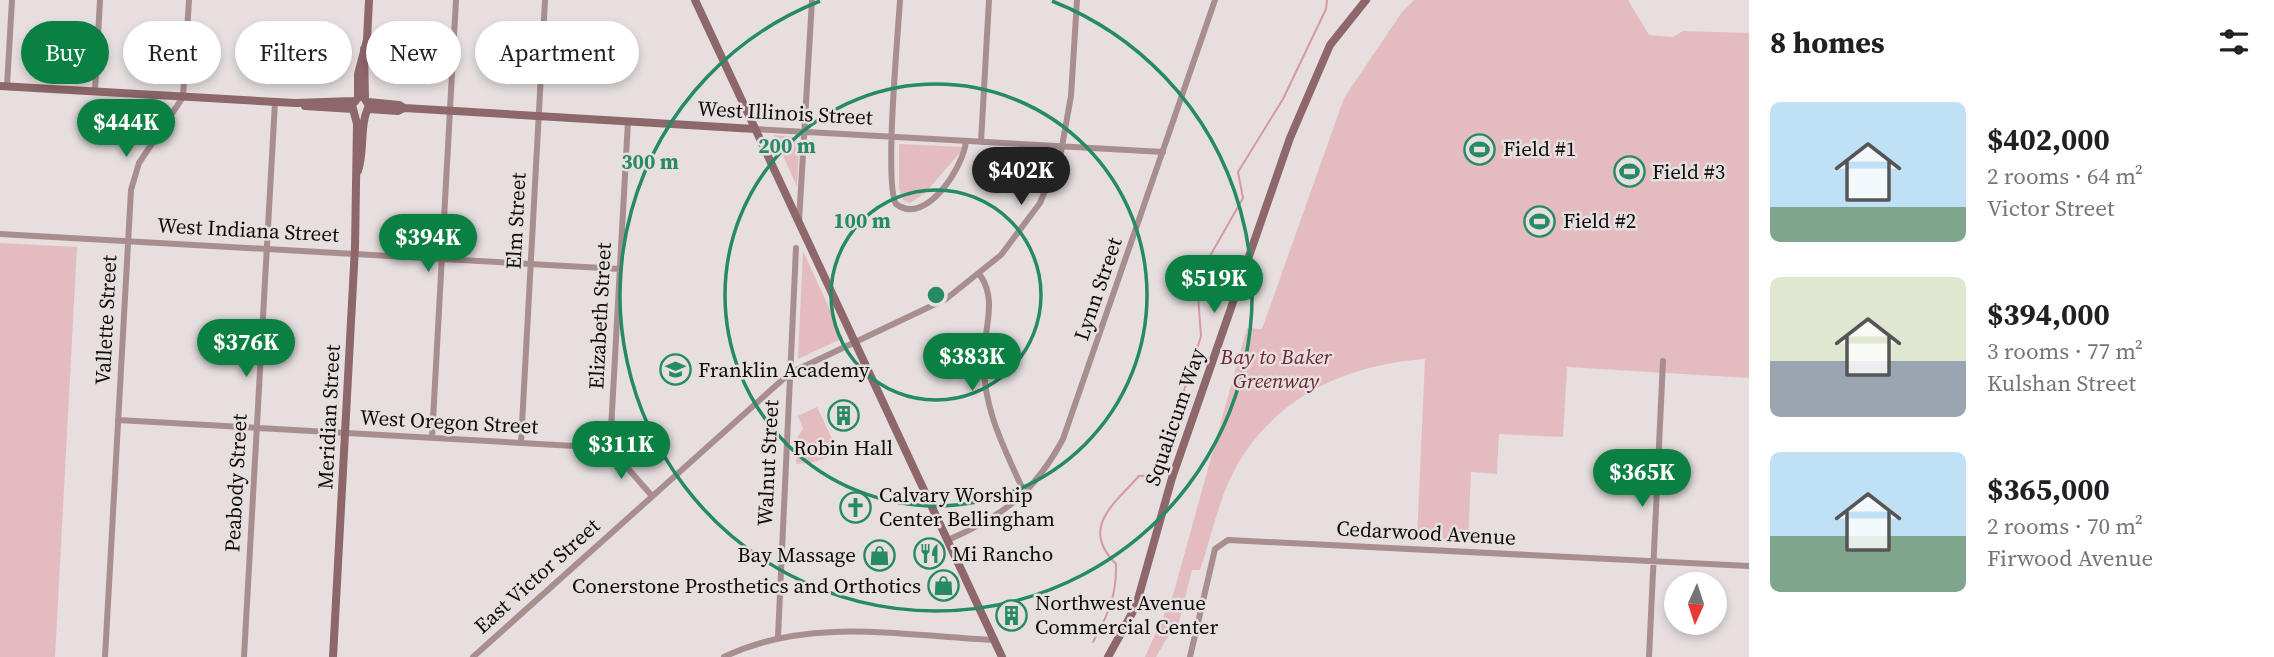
<!DOCTYPE html>
<html lang="en">
<head>
<meta charset="utf-8">
<style>
	body { margin:0; font-family:"Source Serif 4",serif; background:#f2f2f2; color:#202124; height:100vh; display:flex; flex-direction:column; font-size:26px; white-space:nowrap }
	* { box-sizing:border-box; margin:0 }
	p { font-size:23px; color:#757577 }
	.icon { flex:none; width:38px; height:38px; fill:none; stroke:currentColor; stroke-width:2; stroke-linecap:round; stroke-linejoin:round }
	.map { position:relative; flex:1; overflow:hidden }
	.details { display:flex; flex-direction:column; background:#fff; width:525px }
	.details>* { flex:none }
	.hud { position:absolute; left:21px; top:21px; width:665px; height:63px; display:flex; gap:14px }
	.needle { width:46px; rotate:183deg }
	.buttons { position:absolute; left:1664px; top:572px; display:grid; gap:14px }
	.buttons a { display:grid; place-items:center; width:63px; height:63px; border-radius:50%; background:#fff; box-shadow:0 4px 10px #0003; font-size:35px }
	.price { position:absolute; translate:-50% -60px; padding:0 16px; border-radius:24px; background:#0b8043; color:#fff; font-size:23px; line-height:46px; filter:drop-shadow(0 2px 4px #0008) }
	.price::after { content:''; position:absolute; left:50%; top:42px; width:21px; height:16px; margin-left:-10px; background:inherit; clip-path:polygon(0 0,100% 0,50% 100%) }
	.price.selected { background:#222; color:#fff }
	ul { padding:0; list-style:none }
	li { display:flex; align-items:center; gap:21px; height:175px; padding:0 21px }
	li span { display:grid; place-items:center; flex:none; width:196px; height:140px; border-radius:10px; color:#555 }
	li>.icon { margin-inline-start:auto }
	span .icon { width:84px; height:84px; fill:#fffc; stroke-width:1 }
	li b { font-size:30px }
	h2 { display:flex; justify-content:space-between; align-items:center; height:84px; padding:0 21px; font-size:30px }
	.chip { padding:0 24px; border-radius:32px; background:#fff; box-shadow:0 4px 10px #0003; font-size:24px; line-height:63px }
	.chip.selected { background:#0b8043; color:#fff }
	main { display:flex; flex:1; min-height:0 }
	.map>svg:first-child { display:block }
	.green { fill:#e4bcbf }
	.lines { fill:none; stroke-linecap:round; stroke-linejoin:round }
	.stream { stroke:#d69a9e; stroke-width:2 }
	.street { stroke:#a98e90; stroke-width:6 }
	.secondary { stroke:#8d676a; stroke-width:8 }
	.ring { fill:none; stroke:#258a65; stroke-width:3.5 }
	.labels { text-anchor:middle; stroke-width:5; stroke-linejoin:round; paint-order:stroke }
	.street-label { font-size:21px; fill:#0d0b0b; stroke:#e6dedf }
	.poi-label { font-size:21px; fill:#0d0b0b; stroke:#e6dedf; text-anchor:start }
	.park-label { font-size:21px; font-style:italic; fill:#6d2631; stroke:#e6dedf }
	.centre { fill:#258a65; stroke:#e6dedf; stroke-width:3.5 }
	.ring-label { font-size:21px; text-anchor:middle; font-weight:bold; fill:#258a65; stroke:#e6dedf; stroke-width:5; stroke-linejoin:round; paint-order:stroke }
</style>
</head>
<body>
<main>
<div class="map">
<svg width="1749" height="657" viewBox="0 0 1749 657">
	<rect width="100%" height="100%" fill="#e6dedf"/>
	<path class="green" d="M1414,0H1628L1649,35L1673,37L1683,31L1749,33V378L1567,367L1563,437L1499,434L1497,474L1471,472L1468,542L1417,539L1425,359C1342,365 1268,400 1230,479C1217,507 1210,541 1200,570H1192L1176,634L1170,633L1156,657H1145L1173,595L1247,328L1262,329L1344,98L1402,12Z
		M774,135L793,137L799,143L797,187Z
		M899,144L965,147L925,193L910,203L903,200L899,188Z
		M0,243L77,247L55,657H0Z
		M803,251L843,338L798,359Z
		M817,407L839,453L814,462L796,464L798,436L803,429L798,416Z"/>
	<g class="lines">
		<path class="stream" d="M1093,642C1108,615 1117,595 1116,564C1080,528 1113,505 1139,476L1156,475L1159,471L1201,336L1196,268L1210,256L1243,198L1238,172L1283,99L1326,9L1327,0"/>
		<path class="street" d="M900,0C898,34 884,183 896,204C926,227 964,166 966,141
			M7,86L12,0
			M95,91L100,0
			M628,121L610,448L652,496
			M755,129L1163,152
			M981,142L989,0
			M799,222L812,0
			M0,234L620,269
			M980,275C997,299 985,326 984,354C981,405 1004,448 1025,494
			M118,420L610,448
			M432,438L456,0
			M521,443L545,0
			M948,540C1003,516 1034,493 1063,439L1215,0
			M778,637L796,248
			M105,657L131,190L139,163L183,97L189,0
			M244,657L275,102
			M473,657L790,373L946,299L1001,255L1040,203L1061,152L1071,96L1077,0
			M724,657C807,616 906,636 995,640
			M1190,657L1215,549L1228,540L1749,566
			M1649,657L1663,361"/>
		<path class="secondary" d="M695,0L1002,657
			M0,86L295,103L354,101
			M358,98V74L367,40L369,0
			M368,102L399,105L404,108
			M305,106L353,109
			M368,109L398,111L404,108L755,129
			M358,171C365,150 359,125 369,106L365,99L364,49
			M333,657L355,247L357,124L352,105L358,98
			M1108,657L1136,606L1172,478L1290,138L1330,45L1366,0"/>
	</g>
	<g class="ring">
		<circle cx="936" cy="295" r="105"/>
		<circle cx="936" cy="295" r="211"/>
		<path d="M1052 1A316 316 0 1 1 820 1"/>
	</g>
	<defs>
		<symbol id="stadium-ring" viewBox="-11 -11 22 22"><circle r="9.5" fill="#e6dedf" stroke="#258a65" stroke-width="1.5"/><path d="M0-5a6.5 5 0 1 0 0 10a6.5 5 0 1 0 0-10ZM-3.5-1.8h7v3.6h-7Z" fill="#258a65"/></symbol>
		<symbol id="school-ring" viewBox="-11 -11 22 22"><circle r="9.5" fill="#e6dedf" stroke="#258a65" stroke-width="1.5"/><path d="M0-5L7-2L0 1L-7-2ZM-4 1L0 2.5L4 1V4Q0 6-4 4Z" fill="#258a65"/></symbol>
		<symbol id="building-ring" viewBox="-11 -11 22 22"><circle r="9.5" fill="#e6dedf" stroke="#258a65" stroke-width="1.5"/><path d="M-4-6H4V6H1V3H-1V6H-4ZM-2.5-4.3h1.7v1.8h-1.7ZM.8-4.3h1.7v1.8H.8ZM-2.5-1h1.7V.8h-1.7ZM.8-1h1.7V.8H.8Z" fill="#258a65"/></symbol>
		<symbol id="church-ring" viewBox="-11 -11 22 22"><circle r="9.5" fill="#e6dedf" stroke="#258a65" stroke-width="1.5"/><path d="M-1.2-6h2.4v3.5h3.3v2.4h-3.3V6h-2.4V-.1h-3.3v-2.4h3.3Z" fill="#258a65"/></symbol>
		<symbol id="restaurant-ring" viewBox="-11 -11 22 22"><circle r="9.5" fill="#e6dedf" stroke="#258a65" stroke-width="1.5"/><path d="M-5-6h1v4h1v-4h1v4h1v-4h1v5L-1.5 .5V6h-2V.5L-5-1ZM5-6V6H3V1.5H1.5Q1.5-4 5-6Z" fill="#258a65"/></symbol>
		<symbol id="shop-ring" viewBox="-11 -11 22 22"><circle r="9.5" fill="#e6dedf" stroke="#258a65" stroke-width="1.5"/><path d="M-5-2.5h2.3a2.7 3.5 0 0 1 5.4 0H5L5.5 6h-11ZM-1.5-2.5h3a1.5 2.3 0 0 0-3 0Z" fill="#258a65"/></symbol>
	</defs>
	<g fill-rule="evenodd">
		<use href="#stadium-ring" x="1462" y="132" width="35" height="35"/>
		<use href="#stadium-ring" x="1612" y="154" width="35" height="35"/>
		<use href="#stadium-ring" x="1522" y="204" width="35" height="35"/>
		<use href="#school-ring" x="658" y="352" width="35" height="35"/>
		<use href="#building-ring" x="826" y="398" width="35" height="35"/>
		<use href="#church-ring" x="838" y="490" width="35" height="35"/>
		<use href="#restaurant-ring" x="912" y="536" width="35" height="35"/>
		<use href="#shop-ring" x="862" y="538" width="35" height="35"/>
		<use href="#shop-ring" x="926" y="568" width="35" height="35"/>
		<use href="#building-ring" x="994" y="598" width="35" height="35"/>
	</g>
	<g class="labels">
		<g class="street-label">
			<text transform="translate(785 113) rotate(3)" y="7">West Illinois Street</text>
			<text transform="translate(516 221) rotate(-87)" y="7">Elm Street</text>
			<text transform="translate(248 230) rotate(3)" y="7">West Indiana Street</text>
			<text transform="translate(1098 289) rotate(-71)" y="7">Lynn Street</text>
			<text transform="translate(600 316) rotate(-87)" y="7">Elizabeth Street</text>
			<text transform="translate(106 320) rotate(-87)" y="7">Vallette Street</text>
			<text transform="translate(329 417) rotate(-87)" y="7">Meridian Street</text>
			<text transform="translate(1175 417) rotate(-71)" y="7">Squalicum Way</text>
			<text transform="translate(449 422) rotate(3)" y="7">West Oregon Street</text>
			<text transform="translate(768 463) rotate(-87)" y="7">Walnut Street</text>
			<text transform="translate(236 483) rotate(-87)" y="7">Peabody Street</text>
			<text transform="translate(1426 533) rotate(3)" y="7">Cedarwood Avenue</text>
			<text transform="translate(537 576) rotate(-42)" y="7">East Victor Street</text>
		</g>
		<g class="poi-label">
			<text x="1503" y="156">Field #1</text>
			<text x="1652" y="179">Field #3</text>
			<text x="1563" y="228">Field #2</text>
			<text x="698" y="377">Franklin Academy</text>
			<text x="843" y="455" text-anchor="middle">Robin Hall</text>
			<text x="879" y="502">Calvary Worship<tspan x="879" dy="24">Center Bellingham</tspan></text>
			<text x="952" y="561">Mi Rancho</text>
			<text x="856" y="562" text-anchor="end">Bay Massage</text>
			<text x="921" y="593" text-anchor="end">Conerstone Prosthetics and Orthotics</text>
			<text x="1035" y="610">Northwest Avenue<tspan x="1035" dy="24">Commercial Center</tspan></text>
		</g>
		<g class="park-label">
			<text x="1276" y="364">Bay to Baker<tspan x="1276" dy="24">Greenway</tspan></text>
		</g>
	</g>
	<circle cx="936" cy="295" r="10" class="centre"/>
	<g class="ring-label">
		<text x="787" y="153">200 m</text>
		<text x="650" y="169">300 m</text>
		<text x="862" y="228">100 m</text>
	</g>
</svg>
<div class="buttons">
<a><svg class="needle" viewBox="-14 -14 28 28"><path d="M0-13l5 13h-10z" fill="#e53935"/><path d="M0 13l5-13h-10z" fill="#757577"/></svg></a>
</div>
<b class="price" style="left:126px;top:159px">$444K</b>
<b class="price selected" style="left:1021px;top:207px">$402K</b>
<b class="price" style="left:428px;top:274px">$394K</b>
<b class="price" style="left:1214px;top:315px">$519K</b>
<b class="price" style="left:246px;top:379px">$376K</b>
<b class="price" style="left:972px;top:393px">$383K</b>
<b class="price" style="left:621px;top:481px">$311K</b>
<b class="price" style="left:1642px;top:509px">$365K</b>
<div class="hud">
<a class="chip selected">Buy</a>
<a class="chip">Rent</a>
<a class="chip">Filters</a>
<a class="chip">New</a>
<a class="chip">Apartment</a>
</div>
</div>
<section class="details">
<h2>8 homes<svg class="icon" aria-label="filters" viewBox="0 0 24 24"><path d="M4 7h16M4 17h16"/><circle cx="9" cy="7" r="2"/><circle cx="15" cy="17" r="2"/></svg></h2>
<ul>
<li><span style="background:linear-gradient(#bfe0f5 75%,#7fa58c 0)"><svg class="icon" aria-label="home" viewBox="0 0 24 24"><path d="M3 11l9-7 9 7M6 9v11h12V9"/></svg></span><div><b>$402,000</b><p>2 rooms · 64 m²</p><p>Victor Street</p></div></li>
<li><span style="background:linear-gradient(#dfe7d0 60%,#9aa5b1 0)"><svg class="icon" aria-label="home" viewBox="0 0 24 24"><path d="M3 11l9-7 9 7M6 9v11h12V9"/></svg></span><div><b>$394,000</b><p>3 rooms · 77 m²</p><p>Kulshan Street</p></div></li>
<li><span style="background:linear-gradient(#bfe0f5 60%,#7fa58c 0)"><svg class="icon" aria-label="home" viewBox="0 0 24 24"><path d="M3 11l9-7 9 7M6 9v11h12V9"/></svg></span><div><b>$365,000</b><p>2 rooms · 70 m²</p><p>Firwood Avenue</p></div></li>
</ul>
</section>
</main>
</body>
</html>
